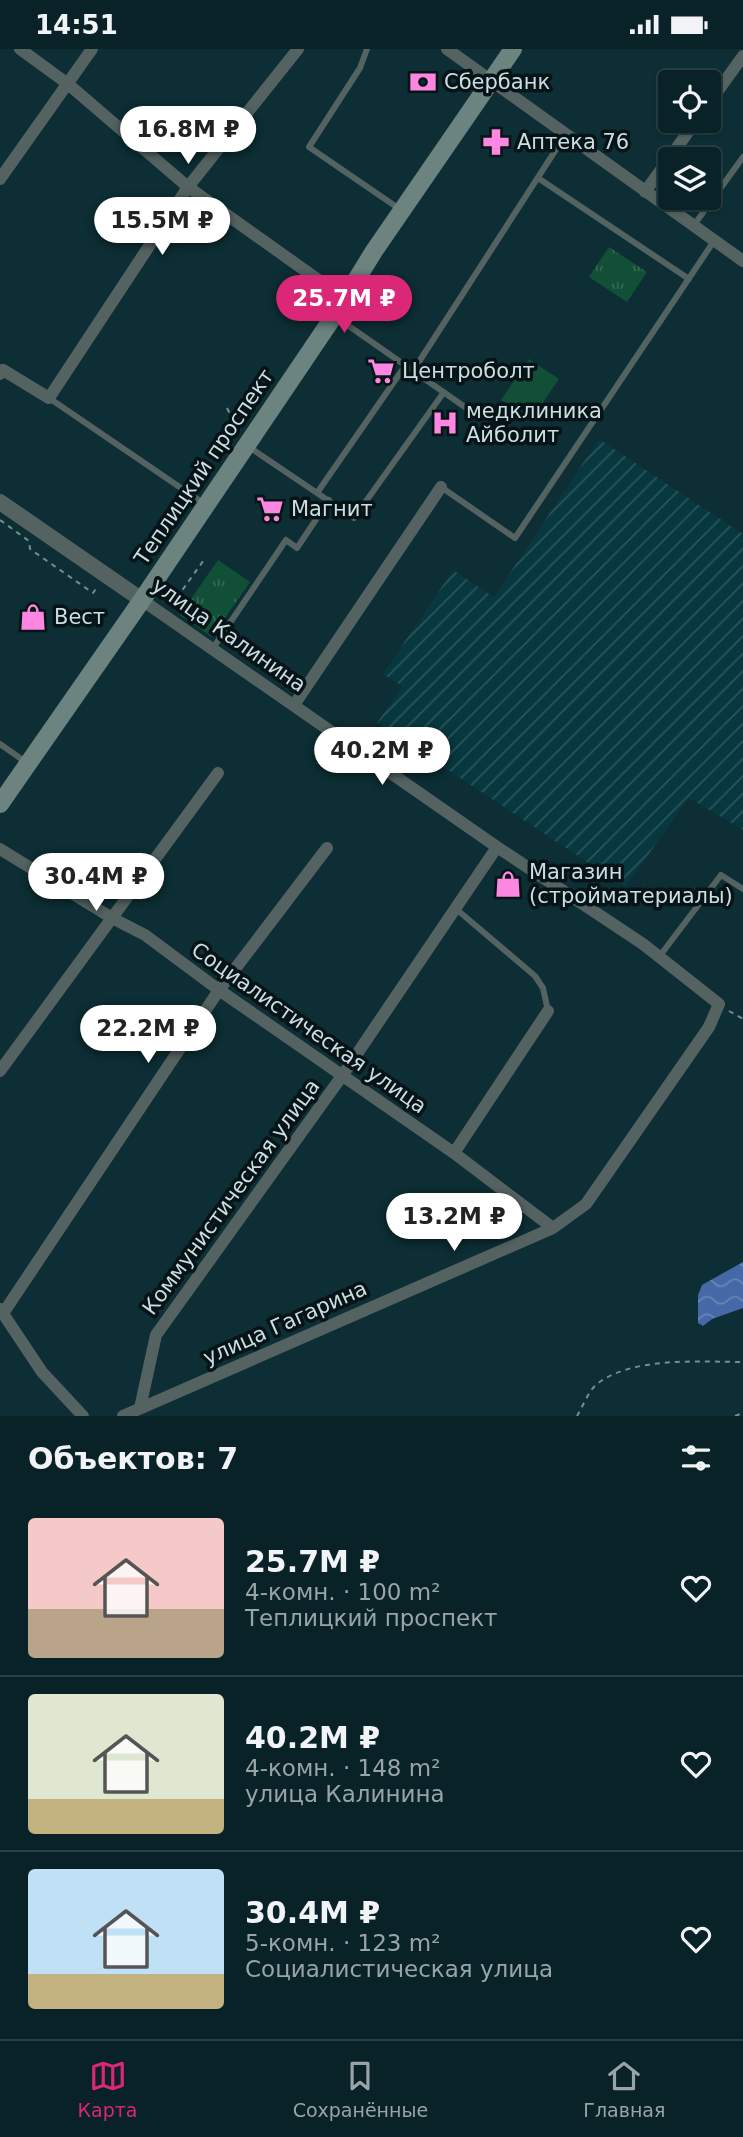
<!DOCTYPE html>
<html lang="ru">
<head>
<meta charset="utf-8">
<style>
	body { margin:0; font-family:"DejaVu Sans",sans-serif; background:#172f33; color:#f1f3f6; height:100vh; display:flex; flex-direction:column; font-size:26px; white-space:nowrap }
	* { box-sizing:border-box; margin:0 }
	p { font-size:23px; color:#99a4a7 }
	.icon { flex:none; width:38px; height:38px; fill:none; stroke:currentColor; stroke-width:2; stroke-linecap:round; stroke-linejoin:round }
	.map { position:relative; height:1367px; overflow:hidden }
	.side { display:flex; flex-direction:column; background:#092227; flex:1 }
	.side>* { flex:none }
	.fabs { position:absolute; left:658px; top:21px; display:grid; gap:14px }
	.fabs a { display:grid; place-items:center; width:63px; height:63px; border-radius:7px; background:#092227; box-shadow:0 2px 5px #0004,0 0 0 2px #293f44; font-size:35px }
	.price { position:absolute; translate:-50% -60px; padding:0 16px; border-radius:24px; background:#fff; color:#222; font-size:23px; line-height:46px; filter:drop-shadow(0 2px 4px #0008) }
	.price::after { content:''; position:absolute; left:50%; top:42px; width:21px; height:16px; margin-left:-10px; background:inherit; clip-path:polygon(0 0,100% 0,50% 100%) }
	.price.selected { background:#db2777; color:#fff }
	ul { padding:0; list-style:none }
	li { display:flex; align-items:center; gap:21px; height:175px; padding:0 28px }
	li+li { border-top:2px solid #293f44 }
	li span { display:grid; place-items:center; flex:none; width:196px; height:140px; border-radius:7px; color:#555 }
	li>.icon { margin-inline-start:auto }
	span .icon { width:84px; height:84px; fill:#fffc; stroke-width:1 }
	li b { font-size:30px }
	h2 { display:flex; justify-content:space-between; align-items:center; height:84px; padding:0 28px; font-size:30px }
	.status { display:flex; justify-content:space-between; align-items:center; height:49px; padding:0 35px; background:#092227; direction:ltr }
	.status svg { height:19px; fill:currentColor }
	.menu { display:flex; justify-content:space-around; align-items:center; height:98px; border-top:2px solid #293f44; background:#092227; font-size:19px; color:#99a4a7 }
	.menu a { display:grid; justify-items:center; gap:4px }
	.menu .selected { color:#db2777 }
	.map>svg:first-child { display:block }
	.industrial { fill:url(#industrial-furrows) }
	.grass { fill:url(#grass-tufts) }
	.pitch { fill:#115036 }
	.water { fill:url(#water-waves) }
	.lines { fill:none; stroke-linecap:round; stroke-linejoin:round }
	.path { stroke:#748e92; stroke-width:2; stroke-dasharray:5 5; stroke-linecap:butt }
	.service { stroke:#546361; stroke-width:6 }
	.minor { stroke:#546361; stroke-width:12 }
	.tertiary { stroke:#546361; stroke-width:16 }
	.secondary { stroke:#6c8380; stroke-width:18 }
	.labels { text-anchor:middle; stroke-width:7; stroke-linejoin:round; paint-order:stroke }
	.poi-label { font-size:21px; fill:#ccdee1; stroke:#071417; text-anchor:start }
	.street-label { font-size:21px; fill:#ccdee1; stroke:#071417 }
</style>
</head>
<body>
<div class="status"><b>14:51</b><svg viewBox="0 0 49 12"><path d="M0 12V9h3v3zM5 12V6h3v6zM10 12V3h3v9zM15 12V0h3v12zM26 1h20v11H26zM47 4h2v5h-2z"/></svg></div>
<div class="map">
<svg width="743" height="1367" viewBox="0 0 743 1367">
	<defs>
		<pattern id="industrial-furrows" width="10" height="10" patternUnits="userSpaceOnUse" patternTransform="scale(1.75)"><rect width="10" height="10" fill="#07383f"/><path d="M-1 1l2-2M0 10L10 0M9 11l2-2" fill="none" stroke="#2a545a"/></pattern>
		<pattern id="grass-tufts" width="24" height="20" patternUnits="userSpaceOnUse" patternTransform="scale(1.75)"><rect width="24" height="20" fill="#115036"/><path d="M3 7l-1-3M5 7V3M7 7l1-3M15 17l-1-3M17 17v-4M19 17l1-3" fill="none" stroke="#326953"/></pattern>
		<pattern id="water-waves" width="16" height="10" patternUnits="userSpaceOnUse" patternTransform="scale(1.75)"><rect width="16" height="10" fill="#4569a6"/><path d="M0 5q4-4 8 0t8 0" fill="none" stroke="#6785b6"/></pattern>
	</defs>
	<rect width="100%" height="100%" fill="#0c2e34"/>
	<path class="industrial" d="M599,390L743,485V781L689,749L625,838L377,674L402,637L383,625L453,521L494,548Z"/>
	<path class="grass" d="M609,198L647,223L627,253L589,228Z
		M218,511L250,533L212,588L180,566Z"/>
	<path class="pitch" d="M529,310L559,330L531,371L501,351Z"/>
	<path class="water" d="M743,1213V1259L712,1270L703,1277L698,1274V1246L702,1236Z"/>
	<g class="lines">
		<path class="path" d="M227,359L239,383
			M0,471L29,492L30,500L93,544L97,538
			M171,557L206,508
			M729,962L743,970
			M577,1367C583,1357 589,1341 597,1335C633,1307 700,1313 743,1313
			M735,1367L743,1364"/>
		<path class="service" d="M367,0L360,19L309,98L401,161
			M538,129L689,230
			M694,176L743,108
			M336,268L472,363
			M413,322L566,85
			M49,349L203,454
			M249,398L354,469L444,343
			M441,438L515,489L714,192
			M317,444L405,317
			M213,599L286,491L297,499L329,451
			M0,695L27,714
			M455,859L535,927L543,939L548,962
			M659,908L721,826L743,840"/>
		<path class="minor" d="M20,0L68,35L188,138L345,250
			M447,0L743,212
			M709,54L743,7
			M0,130L92,0
			M645,143L696,72
			M0,325L3,321L49,349L188,138L298,0
			M294,656L441,438
			M0,800L112,869L145,886L219,941L454,1104L553,1179
			M0,1022L218,724
			M454,1104L548,962
			M0,1260L42,1323L83,1367
			M0,1265L4,1263L219,941L327,799
			M140,1359L156,1286L342,1027L497,798
			M123,1367L553,1179L586,1155L709,978L719,955L643,895L497,798L142,551"/>
		<path class="tertiary" d="M0,453L142,551"/>
		<path class="secondary" d="M0,755L142,551L334,267L374,202L513,0"/>
	</g>
	<defs>
		<symbol id="bank-bare" viewBox="-9 -9 18 18"><path d="M-6-4H6V4H-6ZM0-2.3a2.3 2.3 0 1 0 0 4.6a2.3 2.3 0 1 0 0-4.6Z" fill="#fd86e2" stroke="#071417" stroke-width="2.5" paint-order="stroke"/></symbol>
		<symbol id="pharmacy-bare" viewBox="-9 -9 18 18"><path d="M-2-6h4v4h4v4h-4v4h-4v-4h-4v-4h4Z" fill="#fd86e2" stroke="#071417" stroke-width="2.5" paint-order="stroke"/></symbol>
		<symbol id="supermarket-bare" viewBox="-9 -9 18 18"><path d="M-6-5.5h2.5l.6 2H6L4.5 2H-2.5L-4.4-4H-6ZM-1.5 3.2a1.3 1.3 0 1 0 .1 0ZM3 3.2a1.3 1.3 0 1 0 .1 0Z" fill="#fd86e2" stroke="#071417" stroke-width="2.5" paint-order="stroke"/></symbol>
		<symbol id="hospital-bare" viewBox="-9 -9 18 18"><path d="M-5-5h3v3.5h4V-5h3V5h-3V1.5h-4V5h-3Z" fill="#fd86e2" stroke="#071417" stroke-width="2.5" paint-order="stroke"/></symbol>
		<symbol id="shop-bare" viewBox="-9 -9 18 18"><path d="M-5-2.5h2.3a2.7 3.5 0 0 1 5.4 0H5L5.5 6h-11ZM-1.5-2.5h3a1.5 2.3 0 0 0-3 0Z" fill="#fd86e2" stroke="#071417" stroke-width="2.5" paint-order="stroke"/></symbol>
	</defs>
	<g fill-rule="evenodd">
		<use href="#bank-bare" x="404" y="14" width="38" height="38"/>
		<use href="#pharmacy-bare" x="477" y="74" width="38" height="38"/>
		<use href="#supermarket-bare" x="362" y="303" width="38" height="38"/>
		<use href="#hospital-bare" x="426" y="355" width="38" height="38"/>
		<use href="#supermarket-bare" x="251" y="441" width="38" height="38"/>
		<use href="#shop-bare" x="14" y="549" width="38" height="38"/>
		<use href="#shop-bare" x="489" y="816" width="38" height="38"/>
	</g>
	<g class="labels">
		<g class="poi-label">
			<text x="444" y="40">Сбербанк</text>
			<text x="517" y="100">Аптека 76</text>
			<text x="402" y="329">Центроболт</text>
			<text x="466" y="369">медклиника<tspan x="466" dy="24">Айболит</tspan></text>
			<text x="291" y="467">Магнит</text>
			<text x="54" y="575">Вест</text>
			<text x="529" y="830">Магазин<tspan x="529" dy="24">(стройматериалы)</tspan></text>
		</g>
		<g class="street-label">
			<text transform="translate(204 418) rotate(-56)" y="7">Теплицкий проспект</text>
			<text transform="translate(229 586) rotate(35)" y="7">улица Калинина</text>
			<text transform="translate(309 979) rotate(35)" y="7">Социалистическая улица</text>
			<text transform="translate(231 1148) rotate(-54)" y="7">Коммунистическая улица</text>
			<text transform="translate(285 1274) rotate(-24)" y="7">улица Гагарина</text>
		</g>
	</g>
</svg>
<div class="fabs">
<a><svg class="icon" aria-label="locate" viewBox="0 0 24 24"><circle cx="12" cy="12" r="6"/><path d="M12 2v4M12 18v4M2 12h4M18 12h4"/></svg></a>
<a><svg class="icon" aria-label="layers" viewBox="0 0 24 24"><path d="M12 4l9 5-9 5-9-5zM3 14l9 5 9-5"/></svg></a>
</div>
<b class="price" style="left:188px;top:117px">16.8M ₽</b>
<b class="price" style="left:162px;top:208px">15.5M ₽</b>
<b class="price selected" style="left:344px;top:286px">25.7M ₽</b>
<b class="price" style="left:382px;top:738px">40.2M ₽</b>
<b class="price" style="left:96px;top:864px">30.4M ₽</b>
<b class="price" style="left:148px;top:1016px">22.2M ₽</b>
<b class="price" style="left:454px;top:1204px">13.2M ₽</b>
</div>
<section class="side">
<h2>Объектов: 7<svg class="icon" aria-label="filters" viewBox="0 0 24 24"><path d="M4 7h16M4 17h16"/><circle cx="9" cy="7" r="2"/><circle cx="15" cy="17" r="2"/></svg></h2>
<ul>
<li><span style="background:linear-gradient(#f6c9c9 65%,#b9a48a 0)"><svg class="icon" aria-label="home" viewBox="0 0 24 24"><path d="M3 11l9-7 9 7M6 9v11h12V9"/></svg></span><div><b>25.7M ₽</b><p>4-комн. · 100 m²</p><p>Теплицкий проспект</p></div><svg class="icon" aria-label="heart" viewBox="0 0 24 24"><path d="M12 20l-8-8c-3-5 5-10 8-4 3-6 11-1 8 4z"/></svg></li>
<li><span style="background:linear-gradient(#dfe7d0 75%,#c2b280 0)"><svg class="icon" aria-label="home" viewBox="0 0 24 24"><path d="M3 11l9-7 9 7M6 9v11h12V9"/></svg></span><div><b>40.2M ₽</b><p>4-комн. · 148 m²</p><p>улица Калинина</p></div><svg class="icon" aria-label="heart" viewBox="0 0 24 24"><path d="M12 20l-8-8c-3-5 5-10 8-4 3-6 11-1 8 4z"/></svg></li>
<li><span style="background:linear-gradient(#bfe0f5 75%,#c2b280 0)"><svg class="icon" aria-label="home" viewBox="0 0 24 24"><path d="M3 11l9-7 9 7M6 9v11h12V9"/></svg></span><div><b>30.4M ₽</b><p>5-комн. · 123 m²</p><p>Социалистическая улица</p></div><svg class="icon" aria-label="heart" viewBox="0 0 24 24"><path d="M12 20l-8-8c-3-5 5-10 8-4 3-6 11-1 8 4z"/></svg></li>
</ul>
</section>
<nav class="menu">
<a class="selected"><svg class="icon" aria-label="map" viewBox="0 0 24 24"><path d="M3 6l6-2 6 2 6-2v14l-6 2-6-2-6 2zM9 4v14M15 6v14"/></svg>Карта</a>
<a><svg class="icon" aria-label="saved" viewBox="0 0 24 24"><path d="M7 4h10v16l-5-4-5 4z"/></svg>Сохранённые</a>
<a><svg class="icon" aria-label="home" viewBox="0 0 24 24"><path d="M3 11l9-7 9 7M6 9v11h12V9"/></svg>Главная</a>
</nav>
</body>
</html>
